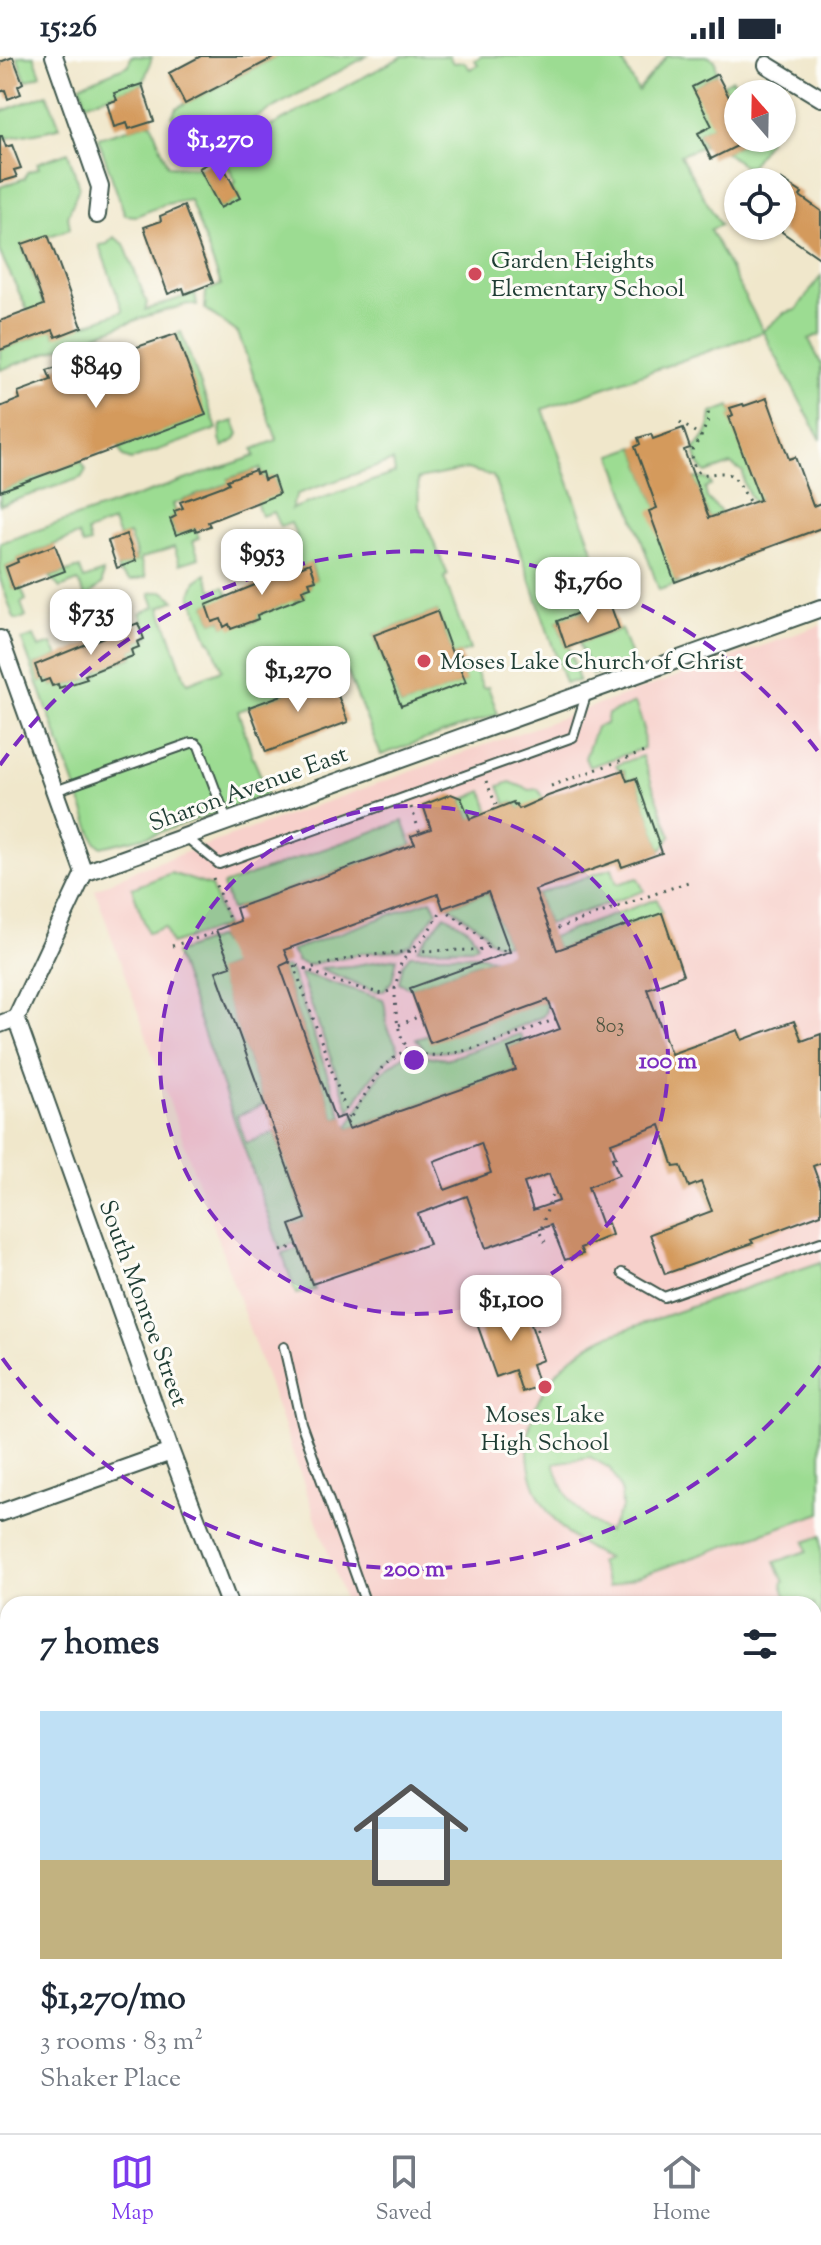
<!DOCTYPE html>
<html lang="en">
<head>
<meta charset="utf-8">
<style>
	body { margin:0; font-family:"Sorts Mill Goudy",serif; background:#f6f6f7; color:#1f2937; height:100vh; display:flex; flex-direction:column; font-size:30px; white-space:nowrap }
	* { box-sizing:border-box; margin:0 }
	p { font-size:26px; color:#747a83 }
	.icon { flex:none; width:44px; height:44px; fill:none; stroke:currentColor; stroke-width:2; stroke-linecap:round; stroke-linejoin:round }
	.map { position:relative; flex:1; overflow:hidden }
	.panel { position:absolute; left:0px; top:1540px; width:822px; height:538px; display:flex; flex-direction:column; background:#fff; border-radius:24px 24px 0 0; box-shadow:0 2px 6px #0004 }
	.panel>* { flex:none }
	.needle { width:52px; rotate:340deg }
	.fabs { position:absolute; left:724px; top:24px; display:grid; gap:16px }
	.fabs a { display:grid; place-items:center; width:72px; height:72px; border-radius:50%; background:#fff; box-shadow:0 2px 6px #0004; font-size:40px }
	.price { position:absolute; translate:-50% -68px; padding:0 18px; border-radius:16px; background:#fff; color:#222; font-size:26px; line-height:52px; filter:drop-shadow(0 2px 4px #0008) }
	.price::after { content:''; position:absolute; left:50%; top:48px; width:24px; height:18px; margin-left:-12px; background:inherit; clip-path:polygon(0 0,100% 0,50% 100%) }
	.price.active { background:#7c3aed; color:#fff }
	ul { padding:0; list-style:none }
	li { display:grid; align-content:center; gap:16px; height:424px; padding:0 40px }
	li+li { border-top:2px solid #e0e1e3 }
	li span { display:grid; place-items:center; height:248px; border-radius:0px; color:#555 }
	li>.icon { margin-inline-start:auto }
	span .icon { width:144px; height:144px; fill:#fffc; stroke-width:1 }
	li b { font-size:34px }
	h2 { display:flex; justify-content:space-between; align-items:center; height:96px; padding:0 40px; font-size:34px }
	.status { display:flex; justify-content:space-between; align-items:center; height:56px; padding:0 40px; background:#fff; direction:ltr }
	.status svg { height:22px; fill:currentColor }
	.menu { display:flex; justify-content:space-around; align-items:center; height:112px; border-top:2px solid #e0e1e3; background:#fff; font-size:22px; color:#747a83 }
	.menu a { display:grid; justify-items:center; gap:4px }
	.menu .active { color:#7c3aed }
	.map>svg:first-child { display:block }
	.built { fill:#f7d0cb }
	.green { fill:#9cdc92; stroke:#5e8c63; stroke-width:2; fill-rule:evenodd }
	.building { fill:#d49a5c; fill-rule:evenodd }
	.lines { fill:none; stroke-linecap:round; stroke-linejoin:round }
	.service-casing { stroke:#3e564b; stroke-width:12 }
	.minor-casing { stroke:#3e564b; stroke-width:20 }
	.path { stroke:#3e564b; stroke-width:3; stroke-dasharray:2 6; stroke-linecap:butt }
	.service { stroke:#fff; stroke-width:8 }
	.minor { stroke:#fff; stroke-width:16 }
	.ring { fill:none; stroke:#7b2cbf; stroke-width:4; stroke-dasharray:14 10 }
	.poi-dot { fill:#d1495b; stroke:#fdfcf7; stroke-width:3 }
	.labels { text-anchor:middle; stroke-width:6; stroke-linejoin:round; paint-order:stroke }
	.number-label { font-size:20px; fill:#4c543e }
	.poi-label { font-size:24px; fill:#1f3d34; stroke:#fdfcf7; text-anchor:start }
	.street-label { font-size:24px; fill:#1f3d34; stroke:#fdfcf7 }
	.centre { fill:#7b2cbf; stroke:#fdfcf7; stroke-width:4 }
	.ring-label { font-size:24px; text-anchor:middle; font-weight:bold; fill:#7b2cbf; stroke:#fdfcf7; stroke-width:6; stroke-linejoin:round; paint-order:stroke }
</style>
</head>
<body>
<div class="status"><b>15:26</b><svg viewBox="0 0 49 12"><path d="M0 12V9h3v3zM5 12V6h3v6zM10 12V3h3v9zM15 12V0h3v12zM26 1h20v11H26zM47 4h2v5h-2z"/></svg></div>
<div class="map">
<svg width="821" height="2077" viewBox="0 0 821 2077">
	<rect width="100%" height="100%" fill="#fdfcf7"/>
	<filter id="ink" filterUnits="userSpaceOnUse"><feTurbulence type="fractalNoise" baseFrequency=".0125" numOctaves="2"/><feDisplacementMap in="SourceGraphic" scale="16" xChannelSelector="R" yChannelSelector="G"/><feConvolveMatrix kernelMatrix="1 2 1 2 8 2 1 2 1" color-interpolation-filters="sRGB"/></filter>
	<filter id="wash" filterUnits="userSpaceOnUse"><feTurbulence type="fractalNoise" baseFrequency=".006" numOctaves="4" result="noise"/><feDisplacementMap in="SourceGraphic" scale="32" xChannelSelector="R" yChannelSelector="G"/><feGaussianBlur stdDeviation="1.8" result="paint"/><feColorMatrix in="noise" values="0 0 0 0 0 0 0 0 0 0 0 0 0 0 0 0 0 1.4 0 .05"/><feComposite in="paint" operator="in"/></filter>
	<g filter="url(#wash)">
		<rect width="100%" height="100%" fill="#f0e7cb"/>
		<path class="built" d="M821,569V2077H532L529,2070H814V1548H346L95,834L133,815Z"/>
		<path class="green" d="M21,0H34L41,19L26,25L17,1Z
			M131,0L152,1L143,28L86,47L80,29L129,9Z
			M277,0H367L208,88L195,89L183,84L172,61L176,52Z
			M403,0H449L453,7L464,6L470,13L478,9L475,4L482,0H620L638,35L667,0H707L715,4L717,18L693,31L724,64L698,77L704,90L680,99L720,169L710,174L763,275L784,257L796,254L821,220V278L809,283L821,308V384L763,276L543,353L611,545L557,565L566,591H569L579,625L565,627L528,517L493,420L467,413L418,423L419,451L448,519L444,521L470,594L453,600L437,555L374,579L401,650L465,626L460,612L473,608L483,632L488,631L498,658L381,699L347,615L238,655L253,702L266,732V739L152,779L101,791L95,785L22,584L34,580L39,592L52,588L58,600L35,609L41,626L49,623L52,630L58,628L60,632L97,620L96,617L100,614L98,608L105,611L133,601L131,594L139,591L137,586L149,581L140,557L155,551L150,537L163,535L175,544L160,551L185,623L188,627L222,614L211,585H209L191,539L196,525L206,518L212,534L224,531L229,541L206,549L212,566L221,563L224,570L247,560L249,567L258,564L257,559L286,547L293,540L295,545L305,541L302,534L310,531L309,526L316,523L311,507L299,512L286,486L297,481L291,467L280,471L273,456L261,460L256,446L279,437L273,421L264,424L260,412L228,423L229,427L173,448L177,460L170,463L176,479L195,472L199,482L193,485L199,502L180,508L174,491L140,503L146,521L130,525L119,516L117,512L136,505L135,501L137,500L129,478L119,481L113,466L87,476L90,487L83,489L78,479L18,503V506L6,511L14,533L21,531L26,544L21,547L26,561L17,564L14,562L0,523V487L255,400L253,393L277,384L238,277L205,253L206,235L221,229L190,144L166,148L136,160L125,159L98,82L151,66L168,110L199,112L221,152L240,141L233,128L236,126L221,97ZM393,405L395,417L291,453L297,438Z
			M732,23L736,29L750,28L764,38H738L730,43L723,28Z
			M47,38L60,71C40,78 20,78 0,84V56Z
			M734,76L738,82H769V84L750,111L744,110L725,96L740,88Z
			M68,96L79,131L68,160L70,173L22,189L55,280L123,255L99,189L107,188L114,181L124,188L147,247L145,254L195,237L197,250L188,248L147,260L0,314V294L37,280L28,255L0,197V131L25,122L27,116L39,112L37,107Z
			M181,276L217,373L131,404L123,401L119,391L205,359L176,278Z
			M730,350L733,359L730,361L764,442L753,446L744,428L743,416L731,408L706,417C698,410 695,403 695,392C706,382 710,372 712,357Z
			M234,365L239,378L236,383L223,391L220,383L221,369Z
			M635,391L657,452L675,526L680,527L659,534L612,399Z
			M81,405L86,414L81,422L0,449V435Z
			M694,422L706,423L710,426L711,429L705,432L707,442L722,457L709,462Z
			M80,512L84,523L103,516L102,528L86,542L78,525L60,532L50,521Z
			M621,573L633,606L592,619L579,587Z
			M635,647L643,669L644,692L589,711L585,702L596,671L606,668L608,658Z
			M642,700L671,780L663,793L661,794L636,722L627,725L624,714L620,715L616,709Z
			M510,726L530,734L538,733L545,746L519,753L517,748L514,749L513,746L506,748L499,730Z
			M483,735L491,761L472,768L462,744Z
			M403,765L412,789L231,854L223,829Z
			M612,812L617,828L638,822L644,835L548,868L537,838Z
			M171,817L211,830L225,870L171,888L165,871L148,877L132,832Z
			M488,836L507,888H497L488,883L484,875L449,850Z
			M657,843L662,857L557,894L552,881Z
			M431,844L437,855L412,888L398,894L363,897L307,909L296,905L297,903L290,895Z
			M445,859C457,866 475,874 477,889L471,892L418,893Z
			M218,881L221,887L232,884L240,906L217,915L264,1048L237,1060L246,1087L275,1076L306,1163L291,1169L297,1186L280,1193L175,897Z
			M410,899H476L493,902L410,932L399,926L403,908Z
			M397,902L392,925L383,935H374L319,912L351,910Z
			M286,911L291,915L342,1060L335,1063L281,912Z
			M302,917L383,943C388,954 383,966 389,977C393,984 397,985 398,995C375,1012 365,1030 350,1055L300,918Z
			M545,945L546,954L543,960C509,974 462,1001 426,995L416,983Z
			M520,978L523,986L508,992L516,1014L349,1073L348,1071L380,1017L406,998L447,1003Z
			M299,1192L315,1234L296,1238L282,1197Z
			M821,1206V1457L608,1531L599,1506L607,1502C501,1457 502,1327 607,1280ZM590,1401L611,1413L621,1434L622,1452L608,1476C579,1462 562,1438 554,1407Z
			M821,1480V1632L814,1613V1548H789L782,1528L784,1526L775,1506L807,1495L805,1486Z
			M821,1655V1965L814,1967V1657Z
			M469,2070H529L532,2077H471Z"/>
		<g id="blocks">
			<path class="building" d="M201,0H277L185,48L169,17Z
				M13,1L23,27L18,30L21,38L8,43L5,34L0,36V6Z
				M717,18L730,43L738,40V83L741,88L711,103L698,77L712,70L692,31Z
				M142,28L154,65L129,73L127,67L114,71L107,47L117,44L114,37Z
				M0,80H2L6,91L12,89L21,112L14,114L17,121L0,126Z
				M219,102L240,142L220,152L199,112Z
				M782,124L802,137L800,140L821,155V203L782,176Z
				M184,150L213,227L185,238L183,232L168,238L144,171L161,165L160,160Z
				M48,179L82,271L56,281L53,274L0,294V265L44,249L22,188Z
				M176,278L206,359L0,435V351L20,343L18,336L51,324L47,314L66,308L68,314Z
				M767,342L789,403L795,401L813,450L821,447V472L675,526L649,455L657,452L635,391L640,388L638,382L651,378L653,383L683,372L690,392L684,394L709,462L760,444L729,361L733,359L730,352L743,348L744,350Z
				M255,414L256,418L262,416L264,424L273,420L279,438L208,466L210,470L196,475L195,472L176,479L170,463L176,460L174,455L183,452L180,446L223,430L229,427L227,424Z
				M126,478L136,505L117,512L108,485Z
				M55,489L65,515L14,534L6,511L18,506L17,503Z
				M310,507L316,524L309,526L311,531L302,534L305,540L257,559L258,563L231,573L229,568L224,571L221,563L212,566L206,549L277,520L276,517L289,512L290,515Z
				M609,545L619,573L566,592L557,565Z
				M437,555L453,600L460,597L465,610L460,612L466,626L401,650L374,579Z
				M138,567L144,583L137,586L139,591L131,594L133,600L85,619L87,623L59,632L58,628L52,630L49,623L41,626L35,609L106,580L104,577L118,572L119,575Z
				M331,621L348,666L266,696L249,651Z
				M623,714L627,725L636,722L662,797L622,811L619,804L535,834L557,894L662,857L683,919L647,933L671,998L738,974L742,984L794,965L802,985L821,978V1107L813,1110L821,1132V1158L751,1184L753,1187L665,1218L650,1178L712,1155L701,1126L689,1131L681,1110L674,1111L660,1069L611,1087L616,1101L612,1102L619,1119L588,1131L602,1169L608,1167L612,1179L580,1192L583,1198L565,1204L551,1169L486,1192L467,1140L418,1158L429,1188L312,1228L290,1169L306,1163L216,915L231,910L216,874L240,865L236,852L415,788L411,780L431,773L423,749L451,738L461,742L470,763L513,746L514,749L516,748L519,753L548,740ZM488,836L510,896L410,932L430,987L548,944L560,973L508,992L516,1014L349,1073L344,1060L335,1063L280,910L289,906L284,894L438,838L443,852ZM481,1087L491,1117L445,1134L434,1105ZM549,1118L559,1145L533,1154L524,1127Z
				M523,1245L543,1304L532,1308L539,1330L522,1336L515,1314L496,1321L475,1262Z"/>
		</g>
	</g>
	<g filter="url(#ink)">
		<use href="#blocks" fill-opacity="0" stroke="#3e564b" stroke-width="2"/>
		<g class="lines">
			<defs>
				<path id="service" d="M55,735L191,687H196L199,690L227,765
					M186,781L219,808L573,681L587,636
					M622,1217L664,1241L821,1186
					M284,1291L301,1367L366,1548
					M554,2070L557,2077"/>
				<path id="minor" d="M54,0L100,131L97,159
					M767,9L821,42
					M0,583L84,817
					M16,962L171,1396L229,1548
					M0,968L16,962L84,817L821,552
					M0,1457L171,1396
					M0,1692L8,1689
					M0,1932L8,1929"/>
			</defs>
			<use href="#service" class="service-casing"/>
			<use href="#minor" class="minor-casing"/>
			<path class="path" d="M680,366C687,372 697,376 701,381L692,394C692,435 717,409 732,420C740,426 745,439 750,447
				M701,381L709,362L708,356
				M486,725L497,751
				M551,730L647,695
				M411,751L420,777
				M213,822L231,868
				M550,875L691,825
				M172,890L217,876
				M289,906L334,925L383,938L395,932L401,907L410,895L424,882L443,852L474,875L490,891
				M294,909L349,1063
				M305,913L356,901L410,895L478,894L490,891L510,896
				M395,932C395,948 396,979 408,992C433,1016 526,974 556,963
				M399,969L420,960
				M347,1067L383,1010L408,992
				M545,1186L540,1177L554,1131
				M281,1195L298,1189
				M525,1243L539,1279
				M464,2070L467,2077"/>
			<use href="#service" class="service"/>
			<use href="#minor" class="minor"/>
		</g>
	</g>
	<circle cx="414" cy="1004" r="254" fill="#7b2cbf" fill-opacity=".12"/>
	<g class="ring">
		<circle cx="414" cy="1004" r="254"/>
		<path d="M820 1310A508 508 0 0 1 0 1299M0 709A508 508 0 0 1 820 698"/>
	</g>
	<g class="poi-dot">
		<circle cx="475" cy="218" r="8"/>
		<circle cx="424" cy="605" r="8"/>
		<circle cx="545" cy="1331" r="8"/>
	</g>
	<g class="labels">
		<g class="number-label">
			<text x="610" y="976">803</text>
		</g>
		<g class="poi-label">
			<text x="491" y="212">Garden Heights<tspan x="491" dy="28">Elementary School</tspan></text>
			<text x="440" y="613">Moses Lake Church of Christ</text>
			<text x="545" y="1366" text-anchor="middle">Moses Lake<tspan x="545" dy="28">High School</tspan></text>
		</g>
		<g class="street-label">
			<text transform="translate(248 732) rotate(-20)" y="8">Sharon Avenue East</text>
			<text transform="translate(144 1247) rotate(70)" y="8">South Monroe Street</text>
		</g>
	</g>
	<circle cx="414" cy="1004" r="12" class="centre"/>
	<g class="ring-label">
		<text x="668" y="1012">100 m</text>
		<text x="414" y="1520">200 m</text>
	</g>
</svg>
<div class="fabs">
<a><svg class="needle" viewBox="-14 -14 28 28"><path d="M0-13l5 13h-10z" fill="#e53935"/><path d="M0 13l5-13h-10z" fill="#747a83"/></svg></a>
<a><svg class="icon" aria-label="locate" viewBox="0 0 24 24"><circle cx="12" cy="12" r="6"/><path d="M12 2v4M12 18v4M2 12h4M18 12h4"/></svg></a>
</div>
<b class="price active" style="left:220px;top:127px">$1,270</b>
<b class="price" style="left:96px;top:354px">$849</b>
<b class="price" style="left:262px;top:541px">$953</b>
<b class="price" style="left:588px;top:569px">$1,760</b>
<b class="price" style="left:91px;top:601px">$735</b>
<b class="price" style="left:298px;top:658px">$1,270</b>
<b class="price" style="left:511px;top:1287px">$1,100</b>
<section class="panel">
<h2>7 homes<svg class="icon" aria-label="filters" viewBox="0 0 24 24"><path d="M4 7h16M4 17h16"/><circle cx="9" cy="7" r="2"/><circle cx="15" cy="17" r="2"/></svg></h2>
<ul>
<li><span style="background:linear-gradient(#bfe0f5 60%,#c2b280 0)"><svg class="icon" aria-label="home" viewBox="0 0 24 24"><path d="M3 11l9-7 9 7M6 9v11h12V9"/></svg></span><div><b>$1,270/mo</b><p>3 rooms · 83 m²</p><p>Shaker Place</p></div></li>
</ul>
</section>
</div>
<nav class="menu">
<a class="active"><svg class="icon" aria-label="map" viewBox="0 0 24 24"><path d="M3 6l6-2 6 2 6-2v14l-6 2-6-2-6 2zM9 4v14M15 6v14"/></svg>Map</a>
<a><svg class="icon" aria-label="saved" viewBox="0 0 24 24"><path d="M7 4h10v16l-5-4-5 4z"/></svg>Saved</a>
<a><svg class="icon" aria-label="home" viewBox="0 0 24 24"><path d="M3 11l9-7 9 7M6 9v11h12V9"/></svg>Home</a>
</nav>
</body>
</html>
